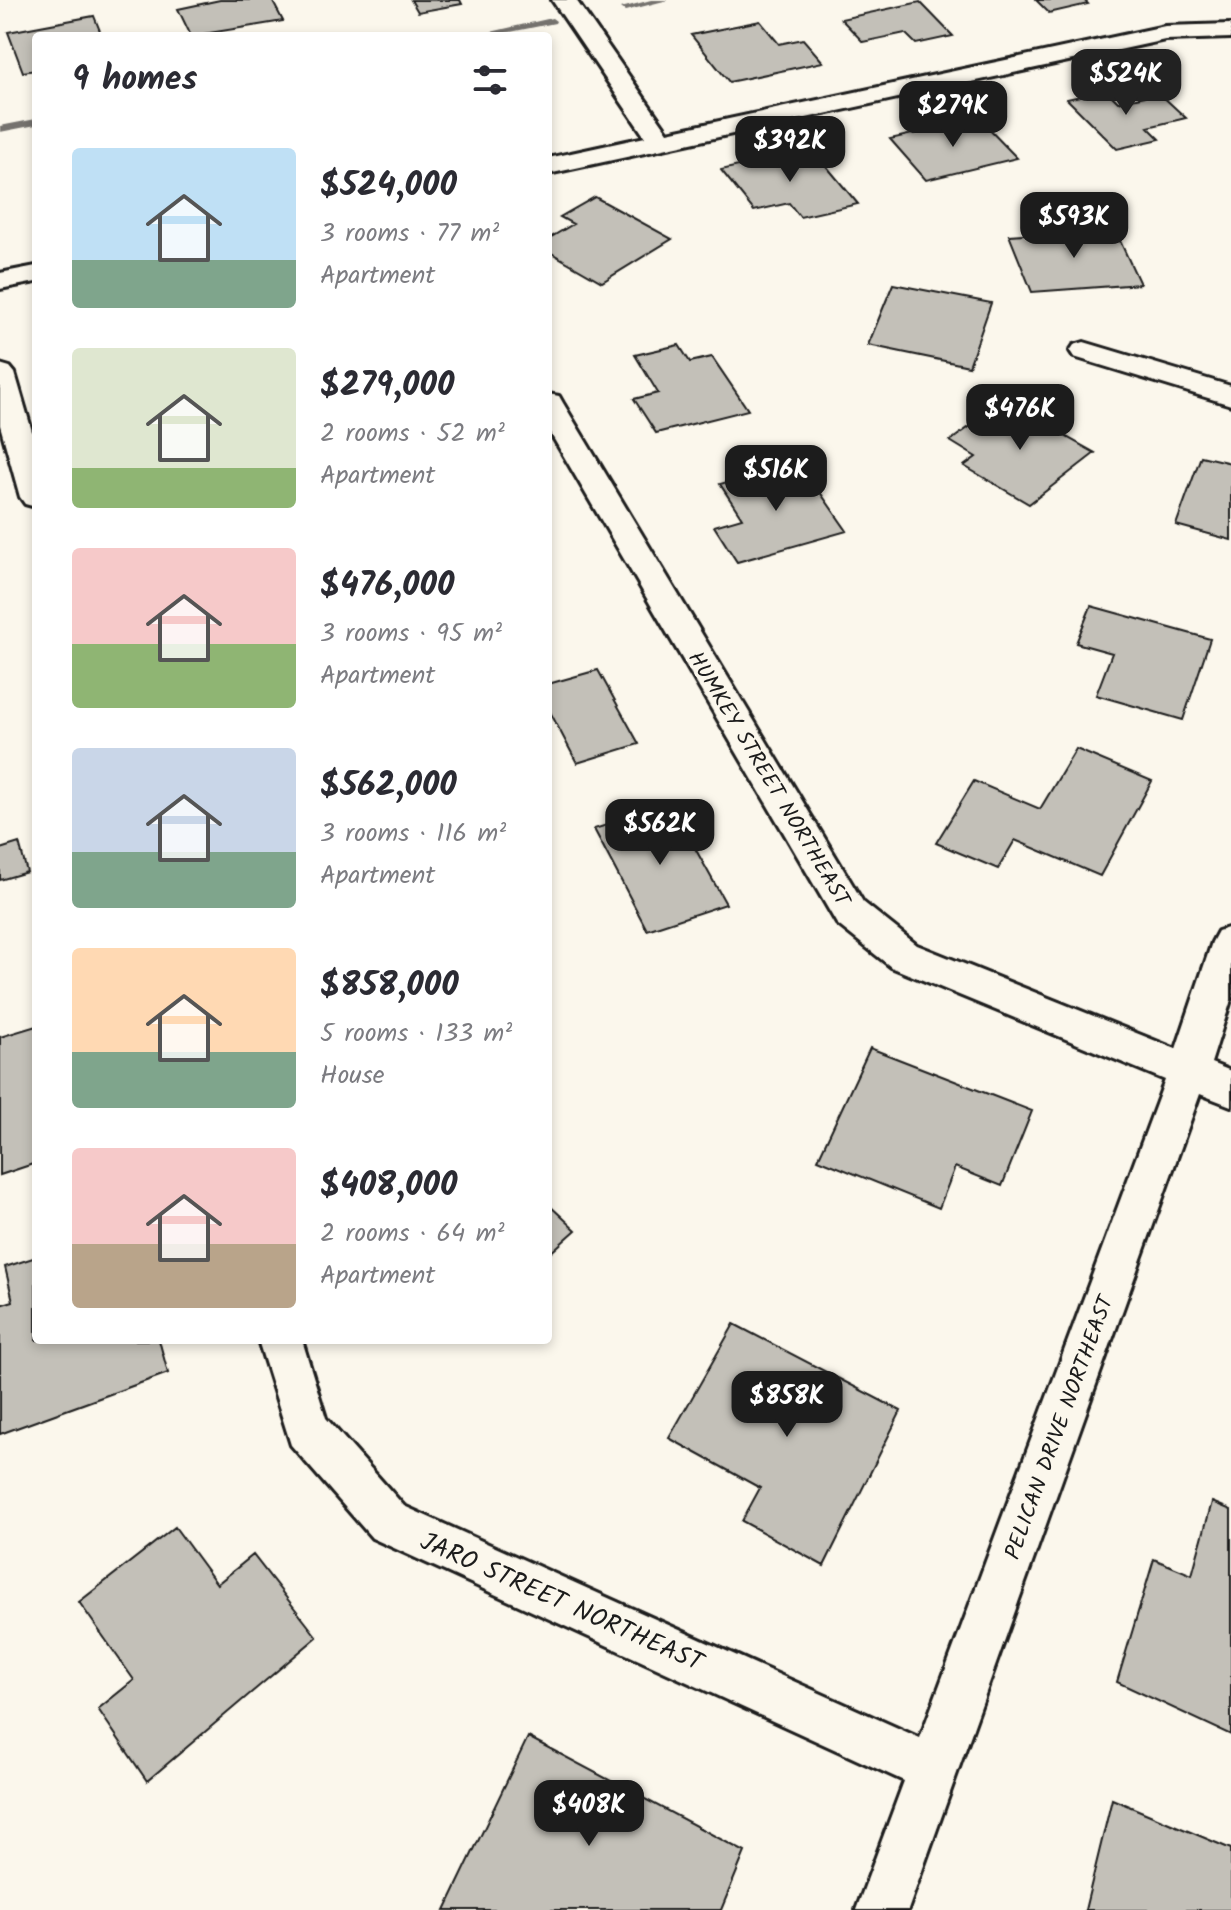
<!DOCTYPE html>
<html lang="en">
<head>
<meta charset="utf-8">
<style>
	body { margin:0; font-family:Kalam,sans-serif; background:#f7f7f7; color:#2b2b33; height:100vh; display:flex; flex-direction:column; font-size:30px; white-space:nowrap }
	* { box-sizing:border-box; margin:0 }
	p { font-size:26px; color:#7c7c81 }
	.icon { flex:none; width:44px; height:44px; fill:none; stroke:currentColor; stroke-width:2; stroke-linecap:round; stroke-linejoin:round }
	.map { position:relative; flex:1; overflow:hidden }
	.drawer { position:absolute; left:32px; top:32px; width:520px; height:1312px; display:flex; flex-direction:column; background:#fff; border-radius:8px; box-shadow:0 4px 12px #0003 }
	.drawer>* { flex:none }
	.price { position:absolute; translate:-50% -68px; padding:0 18px; border-radius:16px; background:#1c1c1c; color:#fff; font-size:26px; line-height:52px; filter:drop-shadow(0 2px 4px #0008) }
	.price::after { content:''; position:absolute; left:50%; top:48px; width:24px; height:18px; margin-left:-12px; background:inherit; clip-path:polygon(0 0,100% 0,50% 100%) }
	.price.current { background:#222; color:#fff }
	ul { padding:0; list-style:none }
	li { display:flex; align-items:center; gap:24px; height:200px; padding:0 40px }
	li span { display:grid; place-items:center; flex:none; width:224px; height:160px; border-radius:8px; color:#555 }
	li>.icon { margin-inline-start:auto }
	span .icon { width:96px; height:96px; fill:#fffc; stroke-width:1 }
	li b { font-size:34px }
	h2 { display:flex; justify-content:space-between; align-items:center; height:96px; padding:0 40px; font-size:34px }
	.map>svg:first-child { display:block }
	.lines { fill:none; stroke-linecap:round; stroke-linejoin:round }
	.stream { fill:#74726e; fill-rule:evenodd }
	.building { fill:#c3c0b8; stroke:#1c1c1c; stroke-width:2 }
	.street-casing { stroke:#1c1c1c; stroke-width:6 }
	.street { fill:#fbf7ec; fill-rule:evenodd }
	.labels { text-anchor:middle; stroke-width:7; stroke-linejoin:round; paint-order:stroke }
	.street-label { font-size:22px; fill:#1c1c1c; stroke:#fbf7ec }
	.near-street-label { font-size:26px; fill:#1c1c1c; stroke:#fbf7ec }
</style>
</head>
<body>
<div class="map">
<svg width="1231" height="1910" viewBox="0 0 1231 1910">
	<rect width="100%" height="100%" fill="#fbf7ec"/>
	<filter id="ink" filterUnits="userSpaceOnUse"><feTurbulence type="fractalNoise" baseFrequency=".0125" numOctaves="2"/><feDisplacementMap in="SourceGraphic" scale="16" xChannelSelector="R" yChannelSelector="G"/><feConvolveMatrix kernelMatrix="1 2 1 2 8 2 1 2 1" color-interpolation-filters="sRGB"/></filter>
	<g filter="url(#ink)">
		<g class="lines">
			<path class="stream" d="M651,0H668L625,11L621,8Z
				M552,18L556,21L555,23L490,36H473Z
				M36,119V125L0,132V126Z"/>
		</g>
		<path class="building" d="M220,0H272L283,21L191,36L178,9Z
			M411,0H460L462,4L418,12Z
			M1036,0H1084L1088,4L1049,13Z
			M920,2L953,36L916,44L905,33L863,42L841,19Z
			M94,16L102,36H36V70L23,72L8,32Z
			M760,21L779,44L803,39L823,62L729,82L691,35Z
			M1106,90L1118,102L1159,93L1186,118L1148,127L1160,139L1117,149L1067,99Z
			M979,119L1017,158L926,180L890,139Z
			M812,149L858,204L800,217L789,203L754,211L721,170Z
			M595,197L672,239L602,282L548,251V239L573,224L560,217Z
			M1114,228L1140,284L1032,292L1009,235Z
			M893,284L991,303L969,366L868,345Z
			M679,345L690,362L712,357L748,410L656,433L634,399L658,393L635,355Z
			M1004,402L1095,453L1029,504L964,466L976,457L950,441Z
			M1201,456L1231,463V540L1176,525Z
			M799,462L847,531L737,562L714,526L742,518L720,484Z
			M1091,606L1210,639L1183,720L1096,695L1112,653L1076,643Z
			M598,670L639,744L577,763L548,708V684Z
			M1076,749L1152,781L1100,876L1015,840L998,869L936,843L974,781L1040,809Z
			M671,805L726,904L647,930L594,829Z
			M19,843L27,872L0,880V849Z
			M36,1026V1163L0,1175V1037Z
			M870,1048L1032,1111L1002,1186L955,1167L939,1208L818,1159Z
			M548,1204L576,1230L548,1255Z
			M36,1257V1340H159L168,1373L0,1434V1305L13,1301L5,1267Z
			M734,1324L901,1411L824,1566L742,1521L760,1488L669,1438Z
			M1212,1502L1231,1510V1735L1117,1682L1154,1559L1192,1575Z
			M175,1527L217,1584L253,1555L317,1637L147,1781L98,1709L134,1680L79,1602Z
			M528,1737L745,1852L721,1910H445Z
			M1112,1799L1231,1849V1910H1085Z"/>
		<g class="lines">
			<defs>
				<path id="street" d="M552,0H576L668,132L1165,26L1231,24V38L1165,40L548,174V158L645,137Z
					M36,266V282L0,289V273Z
					M1084,342L1231,386V405L1074,357L1070,351L1074,345Z
					M0,364L10,367L15,373L36,445V507L25,504L20,497L0,425Z
					M548,394L559,396L563,403L863,902L917,945L1176,1049L1212,942L1218,931L1231,927V1000L1211,1063L1231,1071V1106L1200,1094L908,1910H856L904,1781L372,1538L291,1445L258,1340H302L326,1418L404,1506L920,1738L1165,1080L891,967L837,924L548,429Z"/>
			</defs>
			<use href="#street" class="street-casing"/>
			<use href="#street" class="street"/>
		</g>
	</g>
	<g class="labels">
		<g class="street-label">
			<text transform="translate(770 778) rotate(59)" y="8">HUMKEY STREET NORTHEAST</text>
			<text transform="translate(1058 1427) rotate(-70)" y="8">PELICAN DRIVE NORTHEAST</text>
		</g>
		<g class="near-street-label">
			<text transform="translate(562 1601) rotate(24)" y="9">JARO STREET NORTHEAST</text>
		</g>
	</g>
</svg>
<b class="price current" style="left:1126px;top:117px">$524K</b>
<b class="price" style="left:953px;top:149px">$279K</b>
<b class="price" style="left:790px;top:184px">$392K</b>
<b class="price" style="left:1074px;top:260px">$593K</b>
<b class="price" style="left:1020px;top:452px">$476K</b>
<b class="price" style="left:776px;top:513px">$516K</b>
<b class="price" style="left:660px;top:867px">$562K</b>
<b class="price" style="left:787px;top:1439px">$858K</b>
<b class="price" style="left:589px;top:1848px">$408K</b>
<section class="drawer">
<h2>9 homes<svg class="icon" aria-label="filters" viewBox="0 0 24 24"><path d="M4 7h16M4 17h16"/><circle cx="9" cy="7" r="2"/><circle cx="15" cy="17" r="2"/></svg></h2>
<ul>
<li><span style="background:linear-gradient(#bfe0f5 70%,#7fa58c 0)"><svg class="icon" aria-label="home" viewBox="0 0 24 24"><path d="M3 11l9-7 9 7M6 9v11h12V9"/></svg></span><div><b>$524,000</b><p>3 rooms · 77 m²</p><p>Apartment</p></div></li>
<li><span style="background:linear-gradient(#dfe7d0 75%,#8fb573 0)"><svg class="icon" aria-label="home" viewBox="0 0 24 24"><path d="M3 11l9-7 9 7M6 9v11h12V9"/></svg></span><div><b>$279,000</b><p>2 rooms · 52 m²</p><p>Apartment</p></div></li>
<li><span style="background:linear-gradient(#f6c9c9 60%,#8fb573 0)"><svg class="icon" aria-label="home" viewBox="0 0 24 24"><path d="M3 11l9-7 9 7M6 9v11h12V9"/></svg></span><div><b>$476,000</b><p>3 rooms · 95 m²</p><p>Apartment</p></div></li>
<li><span style="background:linear-gradient(#c9d6e8 65%,#7fa58c 0)"><svg class="icon" aria-label="home" viewBox="0 0 24 24"><path d="M3 11l9-7 9 7M6 9v11h12V9"/></svg></span><div><b>$562,000</b><p>3 rooms · 116 m²</p><p>Apartment</p></div></li>
<li><span style="background:linear-gradient(#ffd9b3 65%,#7fa58c 0)"><svg class="icon" aria-label="home" viewBox="0 0 24 24"><path d="M3 11l9-7 9 7M6 9v11h12V9"/></svg></span><div><b>$858,000</b><p>5 rooms · 133 m²</p><p>House</p></div></li>
<li><span style="background:linear-gradient(#f6c9c9 60%,#b9a48a 0)"><svg class="icon" aria-label="home" viewBox="0 0 24 24"><path d="M3 11l9-7 9 7M6 9v11h12V9"/></svg></span><div><b>$408,000</b><p>2 rooms · 64 m²</p><p>Apartment</p></div></li>
</ul>
</section>
</div>
</body>
</html>
